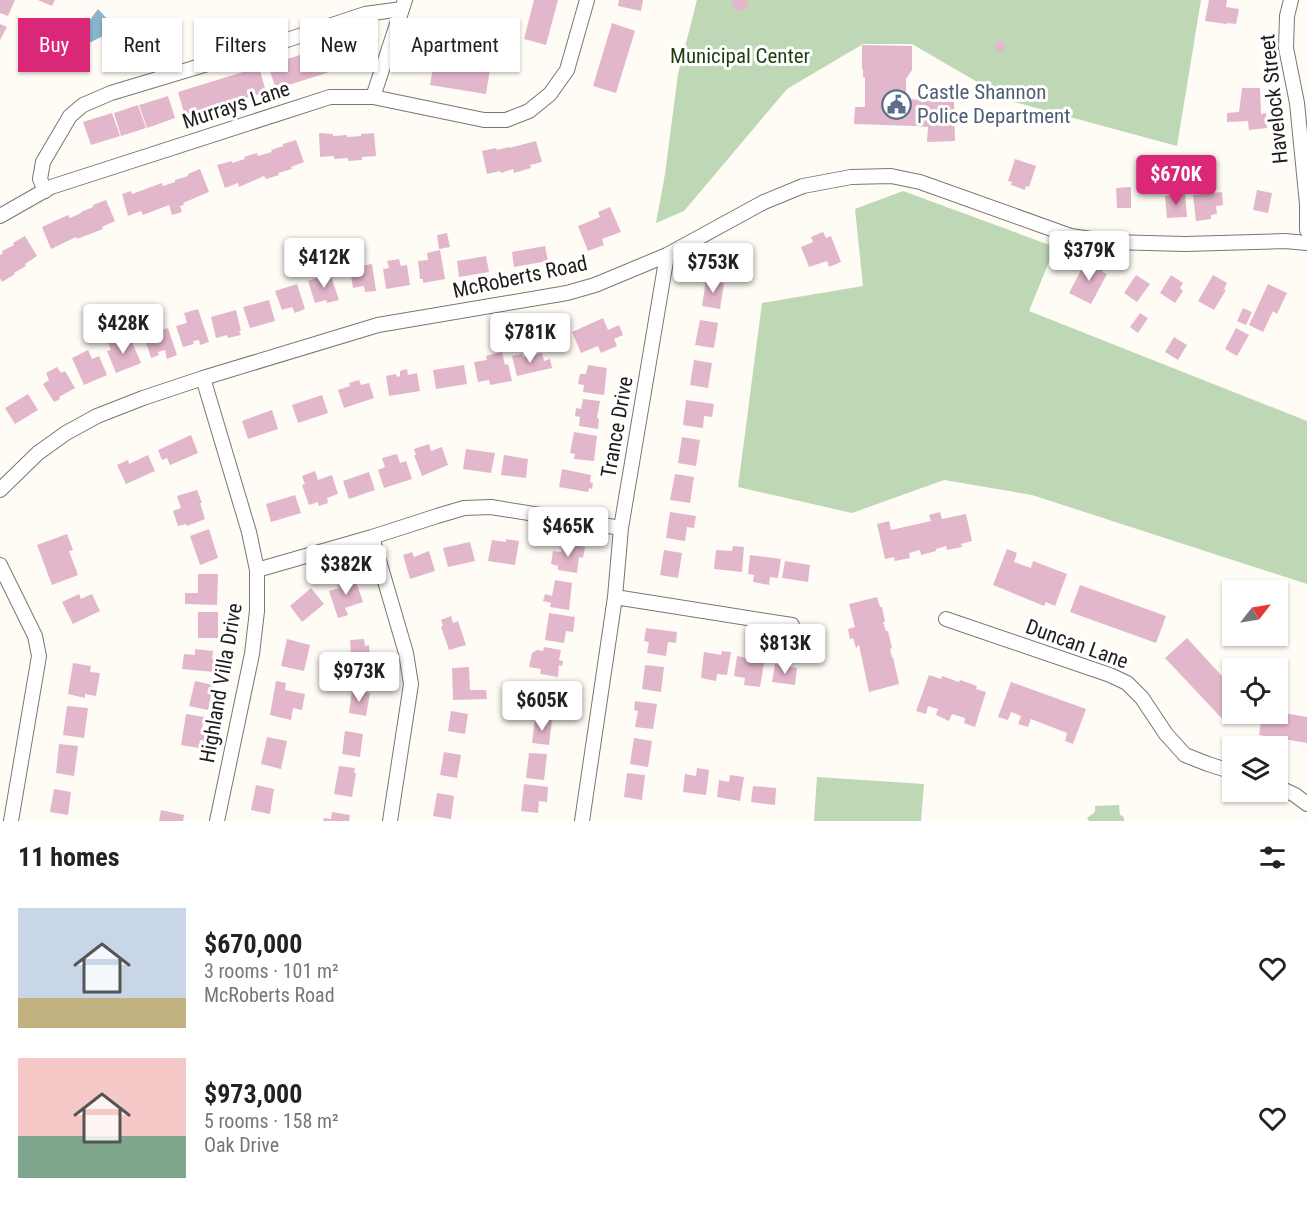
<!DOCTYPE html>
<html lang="en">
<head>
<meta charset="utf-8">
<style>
	body { margin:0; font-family:"Roboto Condensed",sans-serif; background:#f2f2f2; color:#222; height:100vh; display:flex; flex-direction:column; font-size:22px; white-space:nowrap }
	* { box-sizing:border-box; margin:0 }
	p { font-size:20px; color:#767676 }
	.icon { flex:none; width:33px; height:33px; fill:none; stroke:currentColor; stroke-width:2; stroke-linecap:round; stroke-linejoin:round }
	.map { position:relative; height:821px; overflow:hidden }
	.drawer { display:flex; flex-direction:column; background:#fff; flex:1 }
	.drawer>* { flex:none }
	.hud { position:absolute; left:18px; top:18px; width:600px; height:54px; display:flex; gap:12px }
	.needle { width:39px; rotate:59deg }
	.buttons { position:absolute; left:1222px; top:580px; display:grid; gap:12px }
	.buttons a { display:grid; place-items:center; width:66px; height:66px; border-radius:0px; background:#fff; box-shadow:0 2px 4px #0004; font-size:30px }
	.price { position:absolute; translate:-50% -51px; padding:0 14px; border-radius:6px; background:#fff; color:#222; font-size:20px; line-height:39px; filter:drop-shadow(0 2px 3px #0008) }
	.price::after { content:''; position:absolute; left:50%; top:36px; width:18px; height:14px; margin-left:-9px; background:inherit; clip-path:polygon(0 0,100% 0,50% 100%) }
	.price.on { background:#db2777; color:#fff }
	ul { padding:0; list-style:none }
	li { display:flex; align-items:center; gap:18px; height:150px; padding:0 18px }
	li span { display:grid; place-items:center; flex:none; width:168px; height:120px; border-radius:0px; color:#555 }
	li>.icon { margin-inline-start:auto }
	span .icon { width:72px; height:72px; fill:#fffc; stroke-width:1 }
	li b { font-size:26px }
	h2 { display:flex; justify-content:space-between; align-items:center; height:72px; padding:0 18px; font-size:26px }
	.chip { padding:0 21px; border-radius:0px; background:#fff; box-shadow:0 2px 4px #0004; font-size:21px; line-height:54px }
	.chip.on { background:#db2777; color:#fff }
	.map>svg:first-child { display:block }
	.green { fill:#bed8b6 }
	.water { fill:#8ab4cc }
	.building { fill:#e3b7cb }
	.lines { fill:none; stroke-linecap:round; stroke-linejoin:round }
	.minor-casing { stroke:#7a7672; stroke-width:16 }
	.minor { stroke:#fff; stroke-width:14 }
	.labels { text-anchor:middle; stroke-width:6; stroke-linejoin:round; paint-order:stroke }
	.park-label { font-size:21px; fill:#1c3f0d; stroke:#fff }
	.service-label { font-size:21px; fill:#4e5e75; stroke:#fff; text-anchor:start }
	.street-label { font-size:21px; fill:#201e1c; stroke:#fff }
</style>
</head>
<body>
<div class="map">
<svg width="1307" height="821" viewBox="0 0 1307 821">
	<rect width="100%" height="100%" fill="#fffbf5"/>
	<path class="green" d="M697,0H1201L1177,146L1010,101L912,44H863L787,89L684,211L656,223L665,174L678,74Z
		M903,191L1055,247L1029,311L1307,421V584L1032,495L944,480L852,513L738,487L762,303L863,286L855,209Z
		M817,777L924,784L921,821H814Z
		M1119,805L1120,815L1123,816L1124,818V821H1089L1087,818L1095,812V806Z"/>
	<path class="water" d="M98,9L110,22L107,34L85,45L74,41Z"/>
	<path class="building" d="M0,0H15L8,16L0,13Z
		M38,0H55L52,6Z
		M534,0H558L546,45L524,39Z
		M619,0H643L641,11L618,6Z
		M731,0H746L749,8L735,12Z
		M1209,0H1227L1226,7L1239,9L1236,24L1227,23V24L1205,21Z
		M612,23L635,31L616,93L593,86Z
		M0,24L7,27L0,40Z
		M351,39L358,63L276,89L268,65Z
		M995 46a5 5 0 1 1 10 0a5 5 0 1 1-10 0Z
		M862,45L912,46V70L906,79V99L927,100L929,101L954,102L955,141L927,142L928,127L914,126L854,124L855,107H865V78L863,77V70L862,69Z
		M434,61L490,69L486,94L430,85Z
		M259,67L266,92L185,116L178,92Z
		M1242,88H1260L1261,114L1266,113L1267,128L1249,130L1248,121L1227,122V113L1239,112Z
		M168,96L175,118L147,128L139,105Z
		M138,105L146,128L121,136L114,113Z
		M112,113L120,136L91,145L83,122Z
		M319,133L333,134V136L347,135V137L361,136V134L374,133L376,156L362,157V160L348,161V158L334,159V156L320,157Z
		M296,140L304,162L291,167L292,169L278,173L279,175L266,179L264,176L239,187L238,183L225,188L217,165L232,161V163L245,159L244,157L257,153L258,156L272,152L271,150L283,146V144Z
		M536,141L542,162L530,165L531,168L514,173L513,169L501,173L500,171L487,174L482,151L496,148L497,150L509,147V148Z
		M1015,159L1036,166L1029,187L1026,186L1025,190L1011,185L1012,182L1008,181Z
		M200,169L209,192L183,203L184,205L180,206L182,212L172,215L169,205L143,215L141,211L128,216L122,194L131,191L132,194L162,183L163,186L175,182V180L188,176V174Z
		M1131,187V208H1117L1116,188Z
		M1257,190L1272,193L1268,213L1253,210Z
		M1222,192L1223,205L1216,206L1217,214L1211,215V219L1196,221L1193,195Z
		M1185,194L1187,217L1167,218L1165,196Z
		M106,200L115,221L102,227L103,229L77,239L76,237L51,249L42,227L68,215L70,218L81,213V212L93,207V205Z
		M610,207L621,232L602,239L604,245L588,251L578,226L600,217L598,212Z
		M823,232L826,238L831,236L841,262L829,267L827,261L809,267L801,247L813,242L811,237Z
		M447,233L450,247L439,249L437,235Z
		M25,236L37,256L25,264L26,266L14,273L15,274L2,282L0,278V255L3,253L2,251L14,245L13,243Z
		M545,246L548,261L514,267L512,252Z
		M440,250L445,279L423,283V279H420L418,261L428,260L427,253Z
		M486,256L489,272L459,277L457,261Z
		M399,259L401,266L407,265L410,285L386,289L383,269L389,268L387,261Z
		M1087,259L1105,268L1102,272L1107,274L1091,304L1069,293Z
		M372,264L376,291L365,292L364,286L353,288L350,268Z
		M330,273L339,300L327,303L326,300L315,303L308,281Z
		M1136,275L1150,284L1137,302L1124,293Z
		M1171,275L1183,283L1180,288L1183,291L1175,303L1160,293Z
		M1213,275L1227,283L1224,289L1226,290L1214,310L1198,301Z
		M706,280L724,283L720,309L702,306Z
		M297,284L305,309L295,313L292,307L282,310L275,291Z
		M1268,284L1287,293L1277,314L1273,311L1263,332L1249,325Z
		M269,300L275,321L250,328L243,307Z
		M1243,308L1252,312L1246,325L1237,321Z
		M198,309L209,342L200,345L199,340L193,341L194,344L183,347L176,326L187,323L184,313Z
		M236,310L241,331H239L241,335L228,338L227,335L216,338L211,317Z
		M1140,313L1148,318L1138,333L1130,327Z
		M603,318L608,330L619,325L623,335L614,339L617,346L601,353L598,346L581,353L572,332Z
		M700,320L718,323L714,348L695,345Z
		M168,328L177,355L167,359L165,350L158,352L159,355L151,358L144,336Z
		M1236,328L1249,335L1237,356L1225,349Z
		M120,337L124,345L132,342L141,363L116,373L107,351L111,350L108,342Z
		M1174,337L1187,345L1178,360L1165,352Z
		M88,350L92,359L99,356L107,375L84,385L72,358Z
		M502,352L505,365L508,364L512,381L490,385L489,380L478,382L474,362L487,360L486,356Z
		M542,353L544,361L550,359L552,368L517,376L512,356L522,354L523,357Z
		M694,360L712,363L708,388L690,385Z
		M464,365L467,384L436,389L433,370Z
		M588,365L607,368L604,395L583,392L584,385L578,384L580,374H586Z
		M57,367L61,373L65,371L75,388L59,397L60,399L54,402L43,384L49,380L46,373Z
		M407,369L408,375L417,373L420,391L389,396L386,376L396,374L397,377L400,376V371Z
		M359,380L361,385L369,383L374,398L344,408L338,390L350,386L349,383Z
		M28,394L38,410L15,424L5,408Z
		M322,395L328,413L298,423L292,405Z
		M583,399L600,401L597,418L599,419L598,429L579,426L580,417L575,416L576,408L581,409Z
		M686,400L714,404L712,417L704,416L703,428L683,425Z
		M272,410L278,429L248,439L242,421Z
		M574,432L597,436L594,461L574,459L575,454L570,453Z
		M191,435L198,453L170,465L167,458L162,460L158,450Z
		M682,437L700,440L696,466L678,463Z
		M429,444L431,451L442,447L448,465L422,476L414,455H416L414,449Z
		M466,449L495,453L491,473L463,469Z
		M397,454L400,463L406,461L412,479L384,488L378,470L385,467L382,458Z
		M148,455L155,471L126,484L117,465L128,460L129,464Z
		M504,455L528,459L526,478L501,475Z
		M562,469L591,475L590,482L593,483L592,489L589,488L588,492L559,487Z
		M315,471L318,480L332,475L338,494L327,498L328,503L319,506L318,502L309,505L302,485L305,484L302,476Z
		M369,472L375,490L349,499L343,481Z
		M675,474L694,477L690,503L670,500Z
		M197,490L202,503H200L205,519L187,526L186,524L178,526L173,511L181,508L177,496Z
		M295,495L301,513L271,522L266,504Z
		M670,512L696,516L694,528L687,527L685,541L666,538Z
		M940,512L942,519L966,514L972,541L961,544L962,547L947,550L946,546L936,549V551L921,555L920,550L909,553L910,558L895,561L894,557L885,559L877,524L889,521L891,530L931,521L929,515Z
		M209,529L218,558L200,565L190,536Z
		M67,534L73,550L69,551L78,575L52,585L37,545Z
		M506,539L519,541L515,565L488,561L492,540L506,542Z
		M470,542L475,561L448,567L443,548Z
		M563,543L585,547L583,558L579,557L577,573L558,570V566L551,564L553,551L561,552Z
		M733,546L744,547L742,572L714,569L716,550L732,551Z
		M1007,549L1017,553L1014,562L1031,568L1033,561L1067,574L1055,606L1046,602L1044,606L993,585Z
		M664,550L682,553L678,578L660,575Z
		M429,551L435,571L410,579L403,555L412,552L414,557Z
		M750,555L781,559L778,578L770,577L769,585L753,582L754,575L748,574Z
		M785,561L810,565L808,582L782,578Z
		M198,574H218L217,605L185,604V593H198Z
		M354,576L363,602L345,608L348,615L338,618L329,591L339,588L337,582Z
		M555,580L572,583L569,610L550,607L551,603L543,601L545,594L552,596Z
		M1080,585L1166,616L1156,643L1070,612Z
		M311,588L324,604L302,622L290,606Z
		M79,594L81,599L92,594L100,611L73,624L62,602Z
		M877,597L880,607H882L885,622H883L886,631H888L892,648L890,649L892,658L893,657L899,684L869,692L859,645L856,648L853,638L850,639L848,629L855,627L849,604Z
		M198,612H218V638H198Z
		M549,613L575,617L573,632L566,631L564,643L545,640Z
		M451,616L453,623L458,621L466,645L449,650L441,627L443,626L441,620Z
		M646,628L677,632L676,643L668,642L666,656L647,653L649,642L644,641Z
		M1187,638L1233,688V714H1238L1227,724L1165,658Z
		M287,639L310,645L304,671L281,666Z
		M364,639L365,646L369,645L371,669L352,671L350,640Z
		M544,647L561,650L559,660L563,661L562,666L559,665L558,677L540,674L541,669L529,667L532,653L537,650L543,651Z
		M195,649L213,651L212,659H215L214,672L182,669L184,654L195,655Z
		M722,651L731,652L727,675L717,674L716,681L701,678L704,652L721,655Z
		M751,655L762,657L761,662L764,663L760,687L744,685L745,678L734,676L737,656L747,658V660H750Z
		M73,663L91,666L90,672L100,673L96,696L85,694V698L68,694Z
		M775,664L797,668L795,685L772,682Z
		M645,665L664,667L661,692L642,689Z
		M469,667L470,690H486L487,699L453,700L452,668Z
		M929,675L941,679L942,676L959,682L960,680L977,686L976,689L986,692L975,727L964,723L965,718L952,714L949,721L936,715L938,709L928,706L926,714L916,711Z
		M195,681L213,685L208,710L189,706Z
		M276,681L286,683L285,690L305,694L302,710L293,708L291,720L270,715Z
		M1011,682L1086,709L1073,744L1065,741L1067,733L1031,719L1028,727L1018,724L1021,716L1011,712L1008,720L998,717Z
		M540,683L558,685L555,711L537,709Z
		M352,690L370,693L366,716L349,713Z
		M635,701L657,704L653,729L635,727L638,711L634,710Z
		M67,706L88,708L84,738L63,735Z
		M451,711L468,714L465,734L448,731Z
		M1278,712L1307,717V743L1259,735L1262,714H1278Z
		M186,714L204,717L202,730L207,731L205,741L200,740L199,748L181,745Z
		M535,718L552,720L549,745L532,743Z
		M345,731L363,734L360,757L342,754Z
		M267,737L287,741L281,769L261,764Z
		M634,738L652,741L648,767L630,764Z
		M59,744L78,746L74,776L56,773Z
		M444,752L461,755L457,778L440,775Z
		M529,753L547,754L544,780L526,778Z
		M339,766L355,768L354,773H356L352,797L334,794Z
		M697,768L709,770L706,795L683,792L685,774L696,776Z
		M627,773L645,775L642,800L624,797Z
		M730,775L744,777L740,801L717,797L719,780L729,782Z
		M524,784L548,787L547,802L539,801L538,813L521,811Z
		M256,785L274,789L270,814L251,810Z
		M753,786L776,788L775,805L751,802Z
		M54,789L71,792L68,815L50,812Z
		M437,793L454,796L451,819L433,816Z
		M161,810L184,815L183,821H159Z
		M332,812L350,815L349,821H323L324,818L331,819Z"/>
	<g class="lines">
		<defs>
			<path id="minor" d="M1291,0L1287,16L1286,48L1297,103L1307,204V230
				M373,97L405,0
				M45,191L40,179L43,162L70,116L83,105L111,93L284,41L365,14L402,9
				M0,216L51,187L330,97H373L484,120H506L529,111L550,94L567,70L587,0
				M203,378L249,532L257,570V611L252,654L217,821
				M0,490L38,453L66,433L97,416L143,398L203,378L378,325L567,293L595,285L667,255L764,202L803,186L851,177L891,176L920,182L1071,236L1111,242L1185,244L1285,241L1307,243
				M372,537L406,653L411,684L390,821
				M0,565L35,636L39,656L11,821
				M257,570L372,537L437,516L464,508L491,507L621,528
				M615,597L792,625
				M946,619L1110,675L1127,683L1142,698L1166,734L1185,755L1208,764L1233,772
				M1278,787L1295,795L1307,804
				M582,821L615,597L621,528L667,255"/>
		</defs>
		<use href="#minor" class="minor-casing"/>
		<use href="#minor" class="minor"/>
	</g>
	<defs>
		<symbol id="civic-ring" viewBox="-11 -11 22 22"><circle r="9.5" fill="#fff" stroke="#5c6f8a" stroke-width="1.5"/><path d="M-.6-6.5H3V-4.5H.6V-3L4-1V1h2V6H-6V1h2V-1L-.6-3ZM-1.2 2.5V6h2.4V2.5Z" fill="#5c6f8a"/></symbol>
	</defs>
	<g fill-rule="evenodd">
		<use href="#civic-ring" x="880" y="88" width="33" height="33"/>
	</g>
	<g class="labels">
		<g class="park-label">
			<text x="740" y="63">Municipal Center</text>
		</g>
		<g class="service-label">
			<text x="917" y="99">Castle Shannon<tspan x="917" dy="24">Police Department</tspan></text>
		</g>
		<g class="street-label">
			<text transform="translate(1274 99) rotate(-96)" y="7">Havelock Street</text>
			<text transform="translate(236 105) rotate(-18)" y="7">Murrays Lane</text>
			<text transform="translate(520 277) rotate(-12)" y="7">McRoberts Road</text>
			<text transform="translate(617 427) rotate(-80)" y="7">Trance Drive</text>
			<text transform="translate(1077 644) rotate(20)" y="7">Duncan Lane</text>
			<text transform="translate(221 683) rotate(-80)" y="7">Highland Villa Drive</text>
		</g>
	</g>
</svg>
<div class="buttons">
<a><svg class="needle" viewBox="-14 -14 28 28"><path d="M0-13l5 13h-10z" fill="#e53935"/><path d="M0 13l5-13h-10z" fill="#767676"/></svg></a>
<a><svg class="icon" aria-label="locate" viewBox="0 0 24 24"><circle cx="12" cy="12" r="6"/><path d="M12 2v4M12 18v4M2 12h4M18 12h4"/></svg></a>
<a><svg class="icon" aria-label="layers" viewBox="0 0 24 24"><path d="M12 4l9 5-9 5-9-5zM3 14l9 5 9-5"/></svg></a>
</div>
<b class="price on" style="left:1176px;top:206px">$670K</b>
<b class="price" style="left:1089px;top:282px">$379K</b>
<b class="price" style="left:324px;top:289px">$412K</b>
<b class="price" style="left:713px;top:294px">$753K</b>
<b class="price" style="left:123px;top:355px">$428K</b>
<b class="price" style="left:530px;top:364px">$781K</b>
<b class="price" style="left:568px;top:558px">$465K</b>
<b class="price" style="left:346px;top:596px">$382K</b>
<b class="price" style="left:785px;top:675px">$813K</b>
<b class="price" style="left:359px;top:703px">$973K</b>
<b class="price" style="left:542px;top:732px">$605K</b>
<div class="hud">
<a class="chip on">Buy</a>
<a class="chip">Rent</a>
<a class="chip">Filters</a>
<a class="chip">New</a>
<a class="chip">Apartment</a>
</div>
</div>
<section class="drawer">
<h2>11 homes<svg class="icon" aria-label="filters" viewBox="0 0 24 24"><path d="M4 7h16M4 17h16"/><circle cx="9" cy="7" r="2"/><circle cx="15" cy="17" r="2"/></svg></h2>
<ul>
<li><span style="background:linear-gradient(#c9d6e8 75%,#c2b280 0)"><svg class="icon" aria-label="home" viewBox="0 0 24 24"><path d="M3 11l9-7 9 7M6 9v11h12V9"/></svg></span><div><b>$670,000</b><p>3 rooms · 101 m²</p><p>McRoberts Road</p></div><svg class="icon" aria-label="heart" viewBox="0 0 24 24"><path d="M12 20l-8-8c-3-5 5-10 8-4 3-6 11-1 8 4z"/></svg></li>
<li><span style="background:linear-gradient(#f6c9c9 65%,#7fa58c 0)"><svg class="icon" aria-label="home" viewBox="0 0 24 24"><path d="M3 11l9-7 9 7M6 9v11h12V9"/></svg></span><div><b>$973,000</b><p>5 rooms · 158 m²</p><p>Oak Drive</p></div><svg class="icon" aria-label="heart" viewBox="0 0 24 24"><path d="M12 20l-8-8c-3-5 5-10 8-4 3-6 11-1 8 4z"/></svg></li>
</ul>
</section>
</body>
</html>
